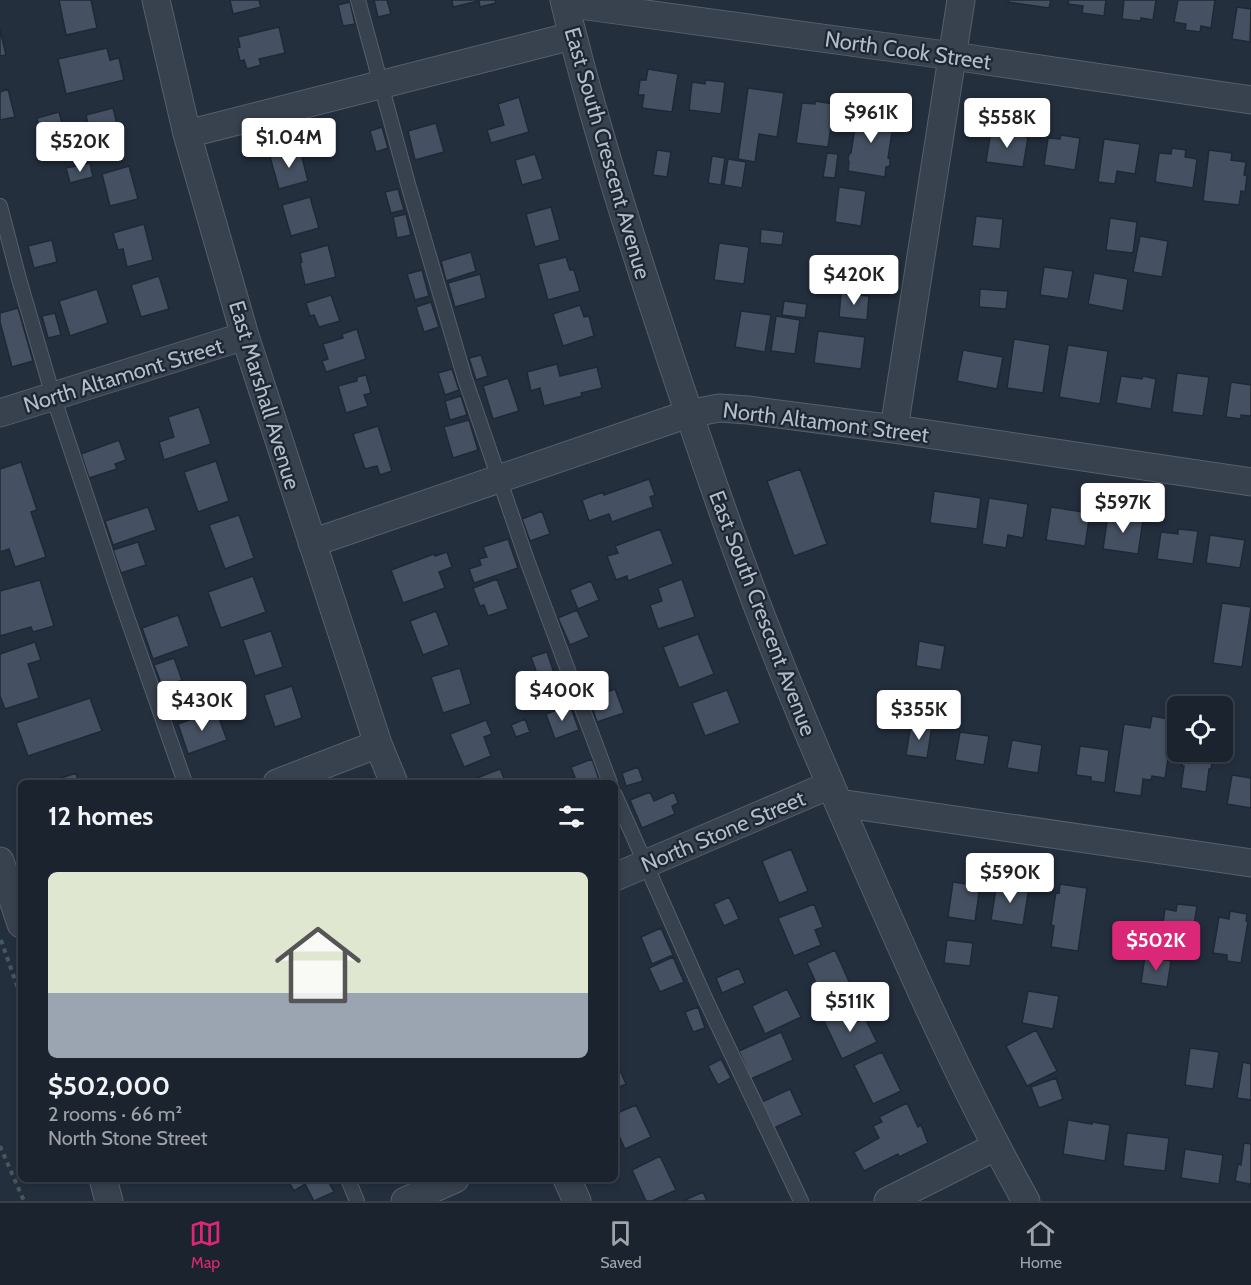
<!DOCTYPE html>
<html lang="en">
<head>
<meta charset="utf-8">
<style>
	body { margin:0; font-family:Cabin,sans-serif; background:#282f3a; color:#f1f3f6; height:100vh; display:flex; flex-direction:column; font-size:22px; white-space:nowrap }
	* { box-sizing:border-box; margin:0 }
	p { font-size:20px; color:#a0a4aa }
	.icon { flex:none; width:33px; height:33px; fill:none; stroke:currentColor; stroke-width:2; stroke-linecap:round; stroke-linejoin:round }
	.map { position:relative; flex:1; overflow:hidden }
	.sheet { position:absolute; left:18px; top:780px; width:600px; height:402px; display:flex; flex-direction:column; background:#1b232e; border-radius:9px; box-shadow:0 3px 9px #0003,0 0 0 2px #39404a }
	.sheet>* { flex:none }
	.tools { position:absolute; left:1167px; top:696px; display:grid; gap:12px }
	.tools a { display:grid; place-items:center; width:66px; height:66px; border-radius:9px; background:#1b232e; box-shadow:0 3px 9px #0003,0 0 0 2px #39404a; font-size:30px }
	.price { position:absolute; translate:-50% -51px; padding:0 14px; border-radius:6px; background:#fff; color:#222; font-size:20px; line-height:39px; filter:drop-shadow(0 2px 3px #0008) }
	.price::after { content:''; position:absolute; left:50%; top:36px; width:18px; height:14px; margin-left:-9px; background:inherit; clip-path:polygon(0 0,100% 0,50% 100%) }
	.price.current { background:#db2777; color:#fff }
	ul { padding:0; list-style:none }
	li { display:grid; align-content:center; gap:12px; height:318px; padding:0 30px }
	li+li { border-top:2px solid #39404a }
	li span { display:grid; place-items:center; height:186px; border-radius:9px; color:#555 }
	li>.icon { margin-inline-start:auto }
	span .icon { width:108px; height:108px; fill:#fffc; stroke-width:1 }
	li b { font-size:26px }
	h2 { display:flex; justify-content:space-between; align-items:center; height:72px; padding:0 30px; font-size:26px }
	.dock { display:flex; justify-content:space-around; align-items:center; height:84px; border-top:2px solid #39404a; background:#1b232e; font-size:16px; color:#a0a4aa }
	.dock a { display:grid; justify-items:center; gap:3px }
	.dock .current { color:#db2777 }
	.map>svg:first-child { display:block }
	.building { fill:#455162; stroke:#1f2835; stroke-width:1.5 }
	.lines { fill:none; stroke-linecap:round; stroke-linejoin:round }
	.service-casing { stroke:#565f6c; stroke-width:16 }
	.minor-casing { stroke:#565f6c; stroke-width:29 }
	.path { stroke:#44595c; stroke-width:4; stroke-dasharray:4.5 4.5; stroke-linecap:butt }
	.service { stroke:#38414e; stroke-width:14 }
	.minor { stroke:#38414e; stroke-width:27 }
	.labels { text-anchor:middle; stroke-width:4.5; stroke-linejoin:round; paint-order:stroke }
	.street-label { font-size:22px; fill:#b4bcc9; stroke:#1d2633 }
</style>
</head>
<body>
<div class="map">
<svg width="1251" height="1201" viewBox="0 0 1251 1201">
	<rect width="100%" height="100%" fill="#242f3e"/>
	<path class="building" d="M59,0H91L97,28L66,35Z
		M230,0H259L261,7L233,14Z
		M374,0H387L391,14L378,17Z
		M452,0H495L496,3L480,7L479,1L453,7Z
		M1008,0H1051L1049,8L1008,2Z
		M1069,0H1106L1104,16L1082,13L1083,6L1068,4Z
		M1124,0H1156L1153,20L1141,18V21L1122,19Z
		M1178,0H1215L1211,28L1201,26L1200,32L1185,30L1186,24L1174,22Z
		M350,2L355,24L343,26L338,5Z
		M1237,7L1251,9L1250,42L1232,39Z
		M279,27L285,53L259,59L261,65L247,69L244,60L240,61L237,48L240,47L238,37Z
		M0,29L6,55L0,56Z
		M107,48L110,60L119,58L124,80L66,94L58,59Z
		M648,69L678,74L672,112L642,108L644,95H638L640,80H646Z
		M705,80L725,82L721,114L689,110L692,82L705,84Z
		M748,88L784,93L777,137L759,134L755,162L738,159Z
		M8,89L15,117L0,120V92Z
		M519,97L529,132L491,143L487,130L504,125L498,104Z
		M815,101L834,104L828,147L796,143L802,103L815,104Z
		M113,108L122,144L94,151L86,115Z
		M858,108L880,111L879,118L894,120L888,158L890,159V166L886,167L885,177L848,171L849,162L848,160L849,154L851,153Z
		M59,112L63,127L40,133L37,118Z
		M436,123L444,152L415,160L408,131Z
		M382,127L388,148L376,152L370,131Z
		M991,131L1028,137L1023,167L986,162Z
		M1061,135L1080,138L1075,170L1044,165L1048,138L1060,139Z
		M1104,139L1140,144L1135,174L1117,171L1115,184L1098,182Z
		M1172,148L1186,150L1185,157L1197,159L1193,188L1155,182L1159,153L1171,154Z
		M300,149L308,181L279,189L270,157Z
		M657,150L671,152L667,177L653,175Z
		M1209,150L1232,153L1231,160L1246,162L1244,175L1247,176L1245,192L1241,191L1239,205L1203,201Z
		M827,153L838,154L835,178L823,177Z
		M535,154L543,179L522,185L515,160Z
		M712,156L725,158L721,185L708,183Z
		M728,159L746,162L742,188L724,185Z
		M90,163L93,177L70,183L66,168Z
		M129,166L138,199L110,206L102,174Z
		M839,187L866,191L861,226L835,222Z
		M398,189L404,210L391,213L385,192Z
		M310,197L319,228L291,236L282,205Z
		M551,207L560,240L535,247L526,214Z
		M406,214L411,235L397,238L393,217Z
		M976,216L1003,219L1000,249L972,246Z
		M1110,218L1137,222L1133,253L1106,250Z
		M144,224L153,260L127,267L123,249L118,250L113,233Z
		M761,229L784,232L782,245L760,243Z
		M1140,236L1168,241L1162,277L1133,272Z
		M52,240L57,262L34,268L28,246Z
		M719,243L749,247L744,284L714,280Z
		M328,245L336,277L305,285L300,263L302,262L300,253Z
		M471,252L476,271L446,281L441,261Z
		M566,257L570,270H574L580,291L548,300L538,264Z
		M1044,267L1073,271L1068,299L1040,295Z
		M422,270L429,296L415,300L407,274Z
		M1094,273L1128,279L1123,311L1088,304Z
		M480,274L486,298L455,307L448,283Z
		M159,276L169,309L141,317L131,285Z
		M97,289L108,323L70,336L59,301Z
		M980,289L1008,291L1006,309L979,307Z
		M841,293L869,296L867,320L839,317Z
		M331,295L340,321L319,327L314,315L310,316L306,303Z
		M784,301L807,304L805,318L782,315Z
		M431,302L439,327L424,332L416,307Z
		M580,305L584,317L589,316L594,336L563,346L553,314Z
		M18,308L33,361L12,367L0,322V313Z
		M741,311L771,315L765,352L735,347Z
		M55,313L61,335L48,338L42,316Z
		M776,316L800,320L795,354L771,351Z
		M357,329L366,359L326,372L322,361L328,359L323,344L343,338L342,334Z
		M818,331L865,337L861,369L814,363Z
		M1014,339L1050,345L1043,393L1007,388Z
		M1068,345L1108,351L1100,404L1059,397Z
		M963,350L1003,357L997,389L957,381Z
		M481,355L488,376L476,380L469,358Z
		M557,364L560,376L597,367L602,388L581,393L582,396L544,406L540,388L531,391L527,372Z
		M452,369L459,390L445,395L438,373Z
		M1177,373L1209,377L1203,416L1172,412Z
		M366,375L371,393L364,395L368,406L346,413L338,386L357,381V377Z
		M1121,376L1142,379L1143,376L1156,379L1151,409L1116,403Z
		M508,378L519,411L493,419L483,386Z
		M1231,382L1251,385V416L1241,415V419L1226,417Z
		M461,396L467,415L450,420L445,401Z
		M199,407L211,444L164,460L159,442L174,437L168,417Z
		M469,420L478,450L453,458L444,427Z
		M378,426L392,471L380,475L377,466L365,469L353,434Z
		M119,440L126,460L115,464L117,469L89,478L81,454Z
		M216,461L229,501L198,512L184,472Z
		M21,462L37,510L31,512L46,557L15,567L9,549L0,552V469Z
		M800,469L827,544L794,556L767,481Z
		M649,479L655,495L650,497L653,507L612,522L609,514L589,521L582,500L603,492L604,495Z
		M934,491L981,498L977,529L930,523Z
		M989,498L1028,504L1023,538L1008,535L1006,548L982,544Z
		M148,507L156,530L113,545L105,521Z
		M1051,507L1090,513L1085,546L1046,540Z
		M542,511L550,534L530,541L522,519Z
		M239,515L254,558L225,569L209,525Z
		M1108,515L1143,520L1138,554L1103,549Z
		M660,529L673,564L628,581L627,576L616,580L607,556L618,553L615,546Z
		M1178,529L1198,531L1193,564L1157,559L1161,532L1178,534Z
		M1210,535L1245,540L1240,568L1206,563Z
		M508,539L518,568L474,583L469,569L481,565L479,559L487,557L483,547Z
		M138,542L146,565L121,573L113,550Z
		M447,552L452,567L439,572L445,588L403,603L391,570L434,554L435,556Z
		M253,576L266,612L221,628L208,592Z
		M497,579L508,609L488,616L484,605L480,606L473,588Z
		M682,579L695,617L658,629L650,605L662,601L658,588Z
		M40,580L54,626L33,632L31,627L0,636V591Z
		M591,581L599,600L578,609L570,590Z
		M1222,603L1251,607L1242,667L1213,663Z
		M577,610L589,637L570,645L558,618Z
		M436,611L449,645L423,655L410,621Z
		M178,615L189,646L153,659L142,628Z
		M271,631L283,667L255,676L243,640Z
		M698,634L714,674L679,688L663,647Z
		M919,641L945,646L941,670L916,666Z
		M35,642L41,660L28,664L39,698L5,709L0,696V654Z
		M547,652L555,676L540,682L531,657Z
		M174,658L182,680L163,688L154,665Z
		M460,668L471,704L443,713L431,677Z
		M292,686L302,718L275,727L264,695Z
		M615,689L624,713L597,722L589,698Z
		M727,690L740,723L705,736L692,703Z
		M207,696L211,707L197,712L194,701Z
		M90,698L102,731L28,756L16,723Z
		M570,705L579,730L555,739L546,714Z
		M216,710L227,740L188,754L178,724Z
		M1152,716L1174,720L1165,778L1152,776L1151,780L1143,779L1141,796L1114,792L1124,724L1150,728Z
		M525,719L530,732L516,737L511,725Z
		M486,720L492,734L484,737L491,756L464,767L450,734Z
		M911,724L932,726L927,758L906,755Z
		M960,732L989,736L984,765L955,760Z
		M1012,740L1042,745L1038,773L1007,768Z
		M1080,746L1109,750L1105,783L1091,781V777L1076,775Z
		M1184,752H1214L1211,769H1209L1206,792L1181,788L1184,766H1182Z
		M592,759L600,782L577,783L571,767Z
		M638,767L643,781L626,786L622,773Z
		M500,769L506,783H469V781Z
		M76,773L79,783H47Z
		M1232,775L1251,778V808L1227,804Z
		M650,792L654,801L674,792L678,803L672,806L675,814L642,828L630,800Z
		M791,849L808,891L779,903L762,861Z
		M953,882L980,886L975,921L948,917Z
		M997,882L1029,887L1023,925L991,920Z
		M1060,884L1087,888L1078,951L1051,947L1054,926L1051,925L1056,892L1059,893Z
		M729,897L739,919L724,926L714,904Z
		M814,904L823,927L815,930L821,945L794,956L778,918Z
		M1177,904L1197,906L1189,956L1172,953L1173,947L1160,945L1165,909L1176,911Z
		M1230,911L1247,914L1246,921H1248L1241,963L1227,961V955L1213,953L1219,917L1229,919Z
		M661,928L673,955L652,964L641,937Z
		M947,940L973,943L970,966L944,963Z
		M835,950L854,993L826,1005L807,963Z
		M1145,956L1171,961L1167,987L1141,983Z
		M673,957L684,982L660,992L649,968Z
		M739,968L745,983L722,993L716,978Z
		M787,989L801,1017L765,1034L752,1006Z
		M1028,991L1059,996L1053,1029L1022,1023Z
		M698,1007L705,1028L693,1032L685,1012Z
		M851,1008L857,1022L865,1018L877,1042L842,1059L824,1021Z
		M1036,1030L1057,1071L1027,1086L1006,1046Z
		M781,1032L793,1060L751,1079L739,1051Z
		M1190,1048L1219,1052L1213,1089L1185,1085Z
		M882,1052L901,1091L873,1104L854,1065Z
		M615,1059L626,1084L615,1089Z
		M721,1059L731,1078L718,1085L708,1066Z
		M1243,1062L1251,1064V1100L1237,1098Z
		M1056,1078L1063,1099L1039,1108L1031,1087Z
		M790,1089L802,1115L774,1128L762,1102Z
		M907,1103L918,1127L921,1125L928,1143L899,1157L898,1154L864,1171L854,1152L879,1138L873,1126L882,1122L879,1117Z
		M636,1105L651,1137L625,1149L615,1127V1114Z
		M1068,1120L1092,1124V1122L1110,1125L1105,1161L1063,1154Z
		M1127,1133L1169,1138L1165,1171L1123,1166Z
		M1244,1143L1251,1144V1187H1249L1250,1184L1235,1181L1238,1164L1241,1165Z
		M1185,1149L1223,1155L1219,1184L1181,1178Z
		M660,1156L676,1190L652,1201H646L632,1170Z
		M287,1179H327L334,1192L314,1201L305,1184L294,1191Z
		M703,1192L707,1201H683Z"/>
	<g class="lines">
		<defs>
			<path id="service" d="M358,0L408,184L465,379L528,563L610,783
				M0,206L19,279L53,396L119,594L185,783
				M615,795L705,998L801,1201
				M348,1179L357,1201"/>
			<path id="minor" d="M156,0L187,134L245,336L378,744L394,783
				M564,0C589,105 621,208 655,311C689,415 724,520 764,623C791,693 821,763 851,832C905,956 960,1083 1026,1201
				M565,3L953,56L1251,100
				M187,134L572,36
				M0,413L245,336
				M894,429L961,0
				M312,543L688,414L719,408L748,410L894,429L1251,482
				M277,783L378,744
				M839,803L1251,863
				M0,861L21,924
				M615,877L830,785
				M103,1179L109,1201
				M567,1179L577,1201
				M405,1201L455,1179
				M888,1201L995,1147"/>
		</defs>
		<use href="#service" class="service-casing"/>
		<use href="#minor" class="minor-casing"/>
		<path class="path" d="M1,940L21,997
			M0,1146L24,1201"/>
		<use href="#service" class="service"/>
		<use href="#minor" class="minor"/>
	</g>
	<g class="labels">
		<g class="street-label">
			<text transform="translate(908 50) rotate(8)" y="8">North Cook Street</text>
			<text transform="translate(608 153) rotate(74)" y="8">East South Crescent Avenue</text>
			<text transform="translate(123 375) rotate(-17)" y="8">North Altamont Street</text>
			<text transform="translate(265 395) rotate(73)" y="8">East Marshall Avenue</text>
			<text transform="translate(826 422) rotate(7)" y="8">North Altamont Street</text>
			<text transform="translate(763 613) rotate(69)" y="8">East South Crescent Avenue</text>
			<text transform="translate(723 831) rotate(-23)" y="8">North Stone Street</text>
		</g>
	</g>
</svg>
<div class="tools">
<a><svg class="icon" aria-label="locate" viewBox="0 0 24 24"><circle cx="12" cy="12" r="6"/><path d="M12 2v4M12 18v4M2 12h4M18 12h4"/></svg></a>
</div>
<b class="price" style="left:871px;top:144px">$961K</b>
<b class="price" style="left:1007px;top:149px">$558K</b>
<b class="price" style="left:289px;top:169px">$1.04M</b>
<b class="price" style="left:80px;top:173px">$520K</b>
<b class="price" style="left:854px;top:306px">$420K</b>
<b class="price" style="left:1123px;top:534px">$597K</b>
<b class="price" style="left:562px;top:722px">$400K</b>
<b class="price" style="left:202px;top:732px">$430K</b>
<b class="price" style="left:919px;top:741px">$355K</b>
<b class="price" style="left:1010px;top:904px">$590K</b>
<b class="price current" style="left:1156px;top:972px">$502K</b>
<b class="price" style="left:850px;top:1033px">$511K</b>
<section class="sheet">
<h2>12 homes<svg class="icon" aria-label="filters" viewBox="0 0 24 24"><path d="M4 7h16M4 17h16"/><circle cx="9" cy="7" r="2"/><circle cx="15" cy="17" r="2"/></svg></h2>
<ul>
<li><span style="background:linear-gradient(#dfe7d0 65%,#9aa5b1 0)"><svg class="icon" aria-label="home" viewBox="0 0 24 24"><path d="M3 11l9-7 9 7M6 9v11h12V9"/></svg></span><div><b>$502,000</b><p>2 rooms · 66 m²</p><p>North Stone Street</p></div></li>
</ul>
</section>
</div>
<nav class="dock">
<a class="current"><svg class="icon" aria-label="map" viewBox="0 0 24 24"><path d="M3 6l6-2 6 2 6-2v14l-6 2-6-2-6 2zM9 4v14M15 6v14"/></svg>Map</a>
<a><svg class="icon" aria-label="saved" viewBox="0 0 24 24"><path d="M7 4h10v16l-5-4-5 4z"/></svg>Saved</a>
<a><svg class="icon" aria-label="home" viewBox="0 0 24 24"><path d="M3 11l9-7 9 7M6 9v11h12V9"/></svg>Home</a>
</nav>
</body>
</html>
